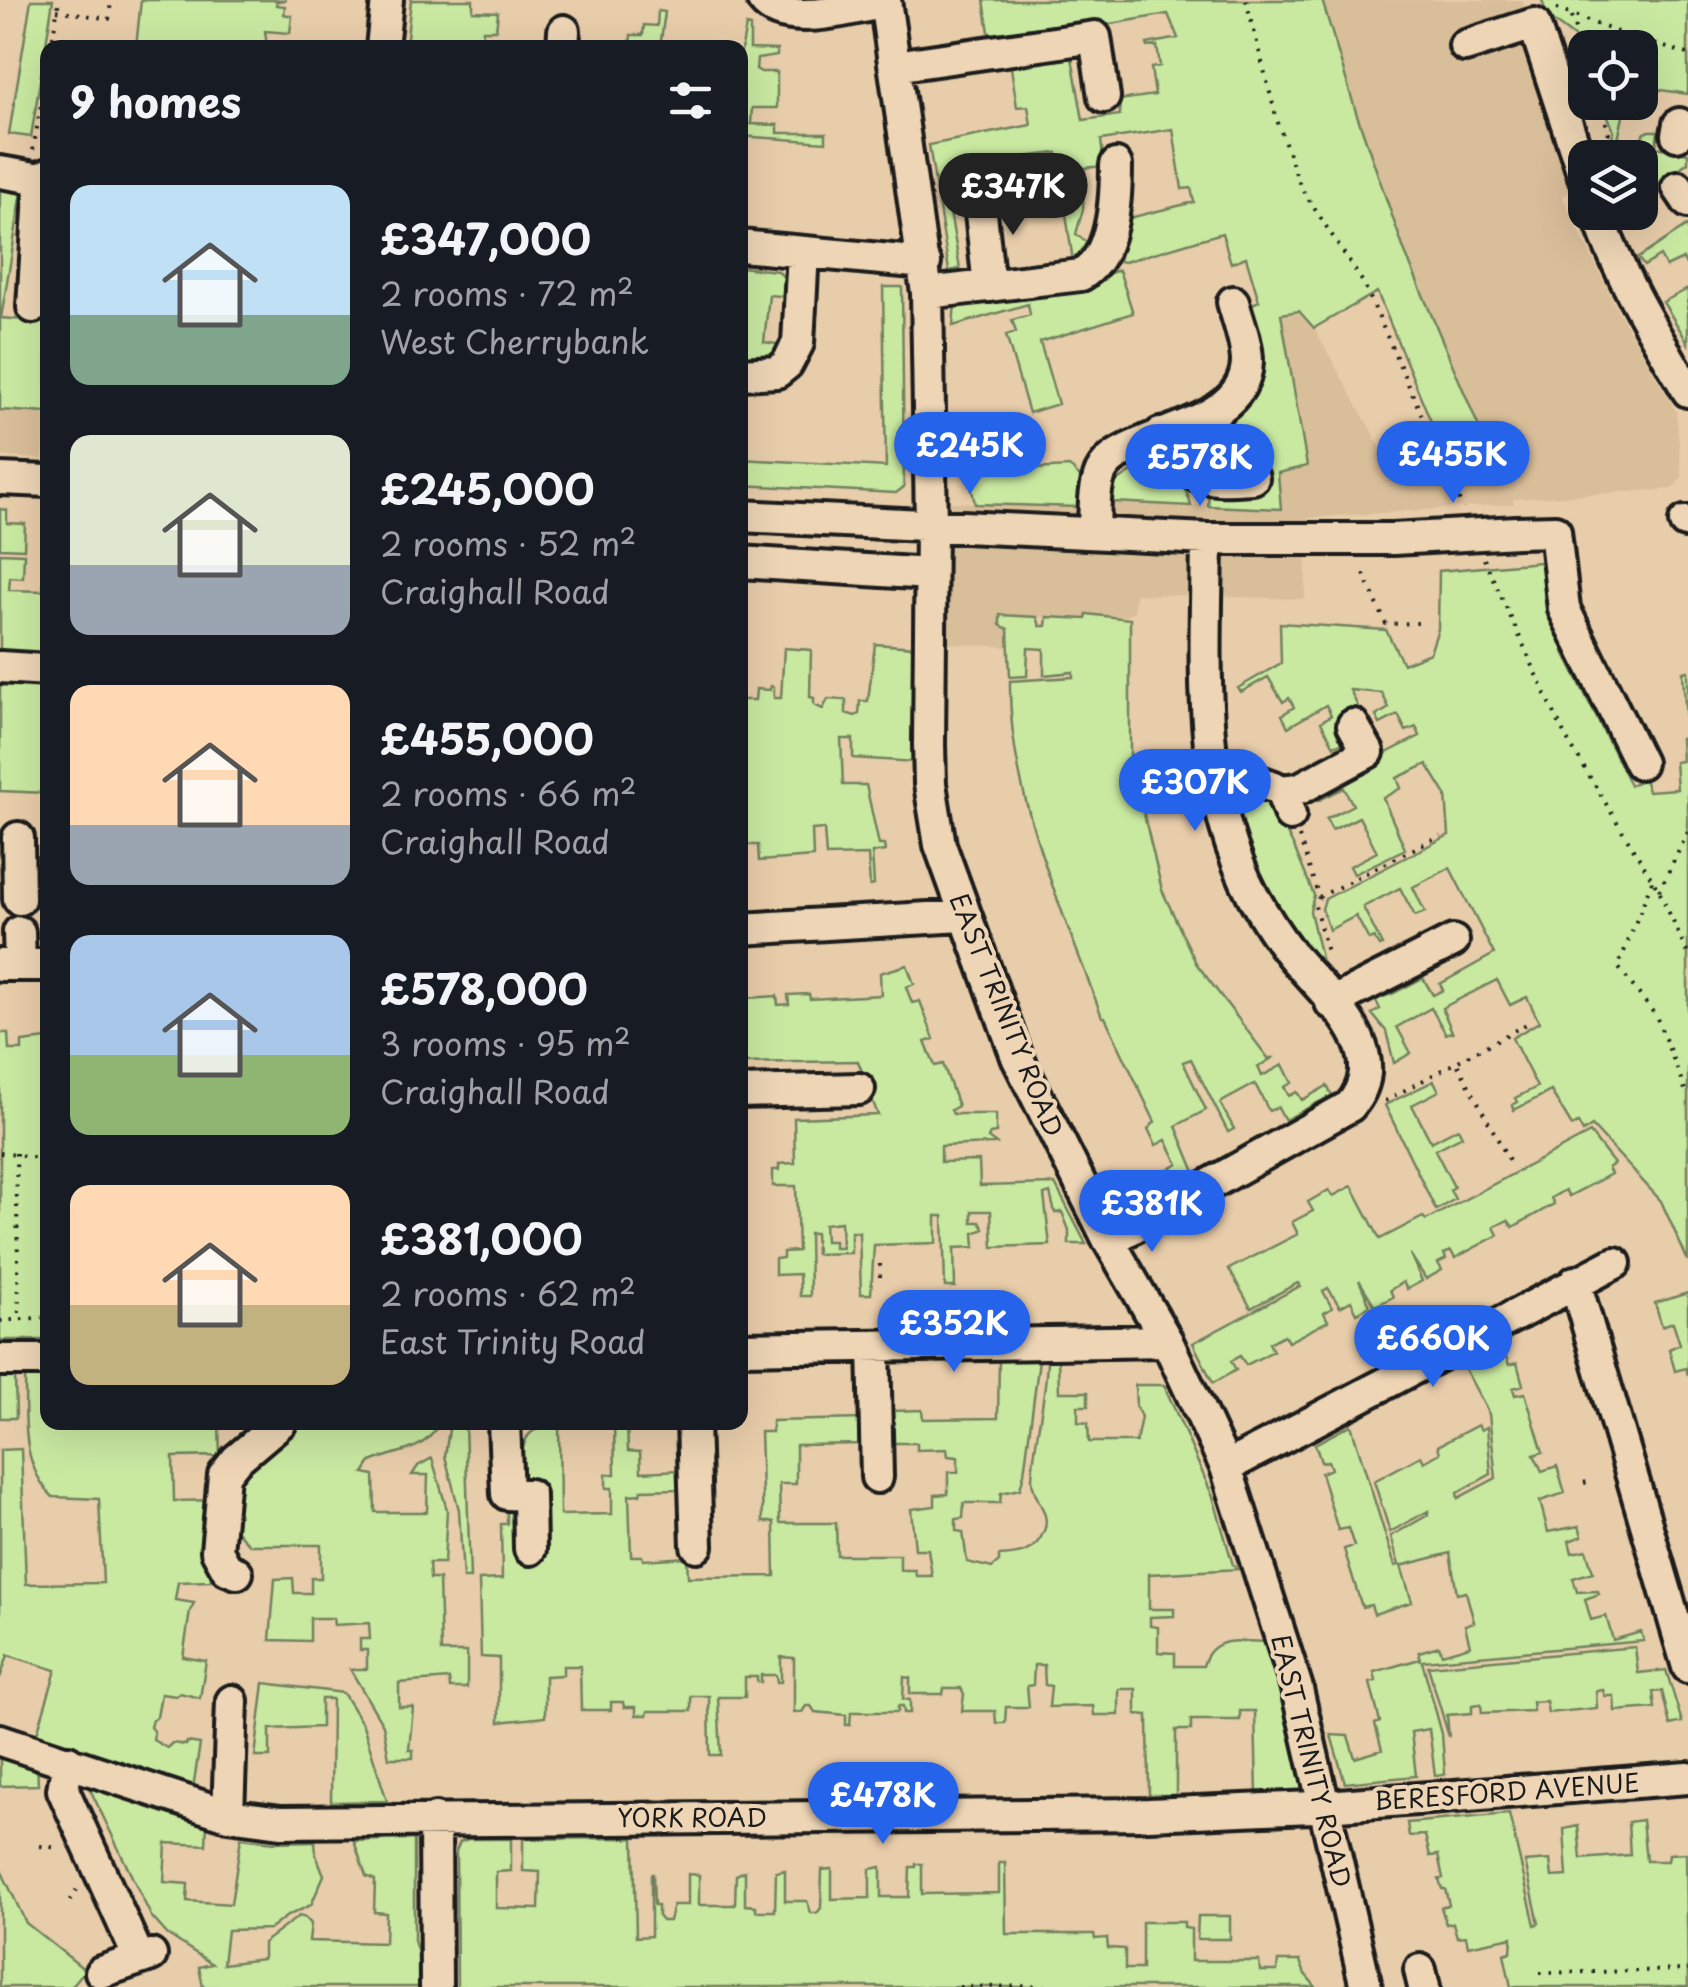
<!DOCTYPE html>
<html lang="en">
<head>
<meta charset="utf-8">
<style>
	body { margin:0; font-family:"Playpen Sans",sans-serif; background:#20242c; color:#f1f3f6; height:100vh; display:flex; flex-direction:column; font-size:38px; white-space:nowrap }
	* { box-sizing:border-box; margin:0 }
	p { font-size:32px; color:#9ea1a6 }
	.icon { flex:none; width:55px; height:55px; fill:none; stroke:currentColor; stroke-width:2; stroke-linecap:round; stroke-linejoin:round }
	.map { position:relative; flex:1; overflow:hidden }
	.drawer { position:absolute; left:40px; top:40px; width:708px; height:1390px; display:flex; flex-direction:column; background:#171b24; border-radius:20px; box-shadow:0 10px 40px #0002 }
	.drawer>* { flex:none }
	.controls { position:absolute; left:1568px; top:30px; display:grid; gap:20px }
	.controls a { display:grid; place-items:center; width:90px; height:90px; border-radius:20px; background:#171b24; box-shadow:0 10px 40px #0002; font-size:50px }
	.price { position:absolute; translate:-50% -85px; padding:0 22px; border-radius:35px; background:#2563eb; color:#fff; font-size:32px; line-height:65px; filter:drop-shadow(0 2px 5px #0008) }
	.price::after { content:''; position:absolute; left:50%; top:60px; width:30px; height:22px; margin-left:-15px; background:inherit; clip-path:polygon(0 0,100% 0,50% 100%) }
	.price.current { background:#222; color:#fff }
	ul { padding:0; list-style:none }
	li { display:flex; align-items:center; gap:30px; height:250px; padding:0 30px }
	li span { display:grid; place-items:center; flex:none; width:280px; height:200px; border-radius:20px; color:#555 }
	li>.icon { margin-inline-start:auto }
	span .icon { width:120px; height:120px; fill:#fffc; stroke-width:1 }
	li b { font-size:42px }
	h2 { display:flex; justify-content:space-between; align-items:center; height:120px; padding:0 30px; font-size:42px }
	.map>svg:first-child { display:block }
	.built { fill:#d9be9a }
	.green { fill:#c9e9a1; stroke:#72825e; stroke-width:2.5; fill-rule:evenodd }
	.lines { fill:none; stroke-linecap:round; stroke-linejoin:round }
	.minor-casing { stroke:#1c1c1c; stroke-width:38 }
	.path { stroke:#1c1c1c; stroke-width:4; stroke-dasharray:2.5 8; stroke-linecap:butt }
	.minor { stroke:#edd5b5; stroke-width:30 }
	.minor-bridge-casing { stroke:#1c1c1c; stroke-width:38; stroke-linecap:butt }
	.minor-bridge { stroke:#edd5b5; stroke-width:30 }
	.labels { text-anchor:middle; stroke-width:8; stroke-linejoin:round; paint-order:stroke }
	.street-label { font-size:25px; fill:#1c1c1c; stroke:#edd5b5 }
</style>
</head>
<body>
<div class="map">
<svg width="1688" height="1987" viewBox="0 0 1688 1987">
	<rect width="100%" height="100%" fill="#e8cdaa"/>
	<filter id="ink" filterUnits="userSpaceOnUse"><feTurbulence type="fractalNoise" baseFrequency=".01" numOctaves="2"/><feDisplacementMap in="SourceGraphic" scale="20" xChannelSelector="R" yChannelSelector="G"/><feConvolveMatrix kernelMatrix="1 2 1 2 8 2 1 2 1" color-interpolation-filters="sRGB"/></filter>
	<g filter="url(#ink)">
		<path class="built" d="M1322,0H1523L1537,62L1577,190L1562,196L1617,309L1676,411L1682,477L1672,489L1513,499L1514,504L1308,518L1305,599L1135,594L1134,611L1126,616L1087,614V619L1001,615L1008,628V647L943,643L951,502L1079,507L1113,502L1281,508L1278,473L1307,466L1281,314L1299,310L1314,328L1400,482L1500,477L1404,250L1355,112Z
			M0,410L45,413L43,459L0,456Z"/>
		<path class="green" d="M31,0H53L31,137L9,134Z
			M141,0H286L277,1L276,5L285,6L284,14L292,16L290,33L265,31L267,47H136Z
			M411,0H473V11L498,12L496,30H483L482,46L495,47H406Z
			M984,0H1322L1356,112L1404,250L1500,477L1455,479L1377,292L1314,328L1299,311L1281,314L1307,466L1278,473L1281,509L1208,506L1209,491L1259,466L1190,456L1185,448L1188,443C1271,397 1267,396 1250,305L1259,301L1246,257L1231,263L1222,233L1124,262L1119,261L1129,218L1194,202L1191,188L1182,189L1173,129L1101,140L1104,166L1085,168L1083,209L1076,234L1090,245L1074,268L1057,153L998,160V167L943,172L960,269L949,271L929,145L1031,125L1028,106L1017,107L1010,61L1070,46L1083,120L1120,115L1119,100L1155,95L1151,68L1160,66L1157,46L1148,47L1147,44L1178,38L1168,14L991,45Z
			M1542,0H1688V94L1640,87V48H1585V64L1583,63L1574,37L1547,17Z
			M658,11L665,12L660,47H630L631,35H643L644,25L657,26Z
			M746,26L750,27V49L777,50V56L757,59L756,69L761,72H777V108H752L751,124L778,125V133H826V142L740,136V57Z
			M1603,103H1626L1614,157H1605L1614,132Z
			M1649,131H1658L1656,147L1688,153V162L1643,195L1652,207L1640,205V182L1650,183L1654,149L1640,146L1643,134Z
			M0,189L22,192L1,318L47,322V413L0,410Z
			M1688,225V268L1683,259L1666,267L1660,256L1644,266L1638,258Z
			M740,267L778,271L788,282L793,297L769,295L764,342L788,346L775,360H740Z
			M1119,270L1133,313L1040,342L1058,404L1029,413L1006,335L1016,332L1012,320L1030,315L1028,304L953,326L955,303L1084,282Z
			M883,287H902L904,487L896,493L740,485V459L886,467Z
			M1688,289V343L1663,302Z
			M1152,460C1169,466 1188,488 1191,506L1113,502L1110,499L1111,485Z
			M1069,467C1084,477 1088,491 1079,507L975,504L972,490L979,472Z
			M0,509L7,510V523L25,524L24,549L0,548Z
			M47,511V658L0,655V553L24,554L23,578L10,577L9,590L43,591Z
			M1540,562L1576,645L1564,652L1630,785L1644,779L1648,791L1677,789L1675,762L1682,761L1681,739L1687,738L1683,672L1688,671V1261L1661,1201L1592,1126L1583,1132L1578,1123L1572,1126L1551,1091L1514,1110L1512,1105L1517,1102L1515,1098L1537,1087L1512,1038L1539,1022L1527,997L1510,1005L1497,980L1442,1008L1453,1034L1451,1032L1446,1034L1431,1008L1397,1027L1411,1053L1394,1063L1386,1031L1372,1014L1380,1009L1375,999L1392,994L1423,978L1433,995L1443,990L1440,984L1494,954L1450,868L1413,887L1425,912L1415,916L1400,888L1363,907L1382,945L1379,946L1374,938L1369,940L1356,916L1329,930L1322,909L1325,899L1449,835L1446,795L1427,764L1397,778L1401,788L1383,798L1405,849L1354,874L1350,866L1377,852L1359,817L1332,830L1326,819L1353,805L1344,788L1317,801L1312,791L1420,736L1416,727L1406,731L1398,715L1380,724L1376,716L1389,708L1382,693L1350,690L1359,709L1340,720L1357,749L1348,755L1341,743L1334,746L1321,722L1331,715L1326,705L1288,727L1282,715L1294,707L1289,698L1283,702L1268,677L1241,692L1238,688L1281,663L1280,623L1386,630L1403,664L1430,653L1438,629L1439,571Z
			M1087,614L1130,619V756L1162,890L1196,963L1268,1058H1272L1258,1067L1262,1076L1283,1065L1292,1083L1284,1087L1289,1096L1297,1092L1302,1100L1327,1086L1332,1095L1285,1120L1278,1107L1269,1111L1255,1084L1220,1103L1234,1129L1228,1132L1191,1059L1183,1062L1206,1110L1176,1126L1195,1172L1140,1201L1137,1187L1178,1164L1166,1140L1156,1145L1148,1129L1155,1122L1105,1017H1102C1063,910 1008,794 1010,681L1073,677V672L1044,675V649L1028,648L1027,676L1010,677L1008,629L1000,625V615L1037,617L1040,626H1046L1047,617L1086,619Z
			M875,644L914,647L916,762L853,758V739H841L843,785H866L879,845H884L885,851L872,853L874,885L870,886L868,855L826,856L824,829L812,830L813,857L759,861L758,845H745V862H740V700H755L756,689L770,690L771,686L774,687V698H781L784,648L811,650L810,697L814,698V705L823,709L828,699L846,700V713L855,716L859,714L860,701H868Z
			M0,678L47,681V793L0,791Z
			M1229,781L1265,790L1294,847L1314,895L1310,911L1322,962L1310,957C1268,896 1247,852 1229,781Z
			M907,965L914,984L906,987L912,1003L920,1001L934,1039L925,1042L935,1066L943,1064L958,1106L951,1110L953,1114H996V1133L990,1134L988,1138L996,1144L941,1146V1162L979,1161L980,1186L1055,1184L1086,1244H1069V1230L1062,1212L1055,1213L1050,1193L1044,1195L1050,1245L993,1247L991,1211H972V1222H980L984,1229L974,1233L975,1247L954,1248L955,1287H945L943,1216H936V1243L874,1245L871,1294H861L859,1232H851V1253L816,1254L815,1233H809L810,1296H800L799,1274L775,1275V1259L783,1258V1252L798,1251L796,1186H773V1170H779V1164L795,1163L794,1118L878,1115L858,1061L740,1063V986H744L746,998L777,996L778,1005L789,1004L788,995L809,994L810,999L881,995L880,973ZM841,1222L842,1248H834V1241H825L824,1224Z
			M0,1033H8L9,1050H22V1042L47,1039V1340H0Z
			M1434,1081L1439,1091L1412,1105L1431,1142L1458,1128L1462,1136L1435,1150L1454,1187L1450,1190L1455,1199L1436,1210L1385,1105Z
			M1590,1133L1614,1164L1608,1168L1611,1174L1569,1196L1565,1190L1551,1198L1554,1204L1513,1227L1508,1220L1494,1227L1498,1235L1455,1258L1451,1251L1444,1254L1446,1259L1438,1263L1442,1270L1426,1279L1410,1254L1422,1281L1407,1289L1403,1282L1390,1290L1393,1297L1375,1306L1359,1280L1370,1306L1357,1313L1351,1301L1340,1307L1328,1288L1323,1291L1332,1308L1324,1313L1328,1321L1288,1342L1284,1335L1269,1343L1273,1351L1246,1365L1240,1356L1231,1361L1236,1370L1213,1383L1193,1343L1300,1286L1298,1283L1251,1308L1229,1269L1298,1234L1292,1222L1313,1211L1308,1202L1329,1190L1333,1196L1352,1186L1380,1239L1423,1217L1426,1220Z
			M1688,1293V1375L1686,1368L1675,1371L1669,1349L1680,1344L1673,1322L1662,1326L1655,1303Z
			M1495,1348L1499,1355L1505,1354L1509,1365L1517,1363L1523,1385L1513,1388L1515,1395L1525,1393L1543,1452L1534,1455L1542,1471L1557,1466L1565,1493L1540,1501L1548,1532L1579,1526L1582,1536L1569,1541L1572,1553L1586,1550L1593,1572L1573,1578L1577,1592L1598,1591L1599,1594L1585,1599L1591,1620L1606,1616L1613,1640L1641,1632L1644,1641L1422,1661L1442,1734L1445,1774L1435,1775L1429,1729L1411,1732L1416,1776L1345,1783L1331,1735L1348,1736L1355,1758L1382,1750L1375,1724L1380,1722L1370,1683L1376,1681L1374,1672L1420,1659L1419,1652L1439,1646L1442,1654L1470,1646L1465,1625L1474,1622L1466,1592L1457,1594L1450,1553L1401,1566L1412,1602L1374,1614L1371,1605L1362,1607L1344,1549L1354,1546L1348,1528L1338,1530L1321,1473L1331,1469L1328,1461L1321,1462L1315,1444L1351,1425L1395,1566L1399,1565L1391,1536L1428,1515V1511L1390,1532L1374,1481L1421,1456L1424,1462L1440,1453L1438,1446L1478,1425L1481,1430L1487,1427L1491,1474L1457,1493L1458,1498L1496,1478L1489,1414L1463,1365Z
			M999,1360H1039L1024,1473L1020,1489L1001,1493L1000,1503H964L963,1518L956,1519V1531L963,1532L967,1562L992,1568L999,1562V1556C1020,1555 1035,1553 1044,1531C1052,1512 1032,1499 1032,1479C1034,1439 1046,1400 1047,1360H1058L1059,1392H1088V1406H1078V1422L1088,1423L1089,1442H1136L1141,1417L1136,1406L1135,1385H1164L1213,1497L1233,1565L1240,1569L1149,1574V1609H1174V1616L1150,1617V1626L1158,1627V1652L1175,1653V1666H1203C1211,1635 1240,1641 1266,1642L1285,1703L1306,1796L1257,1795L1255,1711H1240V1720H1191V1730H1176V1795H1149L1148,1715L1136,1714V1689H1119V1715H1094L1093,1706L1049,1707L1051,1686L1045,1685L1044,1665H1034L1033,1685L1027,1686L1029,1707H1006L1005,1723H996L995,1711H962L964,1694L961,1688H944L943,1694H910V1678L904,1677L903,1699L910,1700V1713H904L903,1706H898V1712H851L850,1725H846V1715L815,1712L811,1706H806L802,1712H794V1658L781,1657V1682H777L776,1675H761V1682H757V1677H745V1697H718L721,1755H710L709,1696H691V1711H648L647,1715H636V1707H624L623,1702H611V1710H581L580,1666H563V1675L545,1676V1717L499,1722V1658L481,1657L479,1580L502,1579L501,1524H507V1473C537,1442 509,1433 559,1423L560,1515L612,1514V1488H606V1474H615L614,1423H627L628,1451L640,1452L641,1472L680,1470V1489L641,1490L640,1494L629,1495L631,1556H642L643,1560L687,1557L688,1577L775,1576L774,1522H763L760,1432H772V1421L865,1419L866,1444L796,1445V1484H779L780,1523H836L837,1555H900V1570H915L916,1576H932L928,1549H915L911,1509L935,1506V1495L948,1494V1472H958V1457L948,1456L947,1449L917,1450V1443H893L892,1411L922,1410L923,1419L998,1418Z
			M47,1375L48,1422L219,1423L220,1456L173,1457L174,1501L221,1500L216,1566L210,1581L178,1582L175,1600L194,1603L190,1611L183,1657L206,1661L200,1698L180,1693L176,1696L161,1694L157,1717L152,1720L150,1727L154,1732L153,1740L167,1748L172,1743L186,1745L187,1742L200,1744L193,1788L36,1737L56,1670L8,1655L0,1678V1450L21,1449L26,1584L103,1583L99,1499L53,1497C20,1464 26,1419 25,1376Z
			M0,1376H15L16,1418H0Z
			M298,1423H439C426,1452 398,1450 371,1462L364,1473L374,1475L375,1512H427L428,1475H412L418,1466L432,1458L447,1510L444,1563H429L430,1579H439L441,1652H467V1688H450L449,1679L399,1683V1707H413L409,1750H413V1758H389L383,1725L350,1669H367V1650H360V1639H370L369,1623L334,1625L333,1618H310V1641L270,1640L275,1579L293,1578L294,1593H311V1578H321V1545H250C246,1540 237,1534 235,1527C219,1477 268,1450 298,1423Z
			M450,1423H465L470,1578H463L459,1510L445,1456Z
			M1635,1647L1638,1673L1666,1670L1682,1722L1670,1725L1662,1691L1653,1692L1655,1708L1615,1711L1614,1696H1605L1603,1690L1596,1691L1597,1708L1548,1713L1546,1701L1532,1702L1533,1711L1482,1713L1481,1704L1472,1705V1713L1447,1715L1449,1737L1428,1666Z
			M264,1683L343,1693L363,1725L387,1801L331,1802L332,1699H321V1727L270,1729V1757H255Z
			M0,1749L37,1760L38,1785L0,1786Z
			M86,1781L207,1824L206,1845L166,1843L164,1882L188,1884L187,1901L231,1904L241,1838L274,1842L315,1841L316,1855L324,1875L311,1905L287,1916L270,1929L227,1930L223,1964L263,1959V1943L299,1916L306,1918L311,1924L309,1941L385,1943L386,1913L374,1912L375,1880L366,1876L354,1841L414,1839V1940L421,1964V1987H203L199,1967L212,1964L167,1934L151,1916Z
			M1509,1814L1535,1925L1539,1923L1525,1862L1550,1860L1552,1877L1567,1876L1564,1829L1578,1826L1581,1859L1630,1855L1628,1822L1642,1820L1646,1861H1668L1669,1854L1686,1853L1688,1987H1511L1504,1954L1511,1952L1512,1937L1468,1946L1466,1936L1457,1937L1453,1923L1446,1924L1441,1907L1449,1905L1445,1889H1442L1439,1879L1443,1878L1438,1855L1430,1856L1425,1835L1409,1836L1407,1823Z
			M634,1838L636,1937L651,1936V1874H653L654,1905H658V1916L662,1921H669L673,1905H688V1874L699,1875V1905H735L736,1875L745,1871V1905L756,1906V1911H775L776,1872L785,1870V1901H807L811,1913H817L821,1908L822,1870L832,1869V1899L870,1898V1869L881,1867V1897H909L910,1867H916V1864H922V1894L999,1893V1863H1005L1006,1934H1094L1095,1939L1107,1938L1108,1948L1125,1949V1969H1142V1922H1184V1928L1191,1929V1961H1259L1260,1971H1277L1278,1961H1300L1305,1974L1316,1987H457L456,1851L460,1842L468,1839H511V1871L496,1872V1908L539,1909L540,1872L523,1871V1839Z
			M0,1868L26,1923L85,1970L71,1987H0Z
			M1198,1916H1230V1939H1197Z"/>
		<g class="lines">
			<defs>
				<path id="minor" d="M763,0C785,29 854,8 885,2
					M885,0L927,293L931,525L929,744L930,784L940,845L1017,1057L1109,1241L1167,1341L1226,1467L1296,1685L1366,1987
					M1465,46L1534,24L1585,179
					M382,48L387,0
					M563,48L564,31
					M895,66L1095,37L1104,97
					M1677,135L1679,124
					M0,172L41,179L48,174
					M1678,187L1688,202
					M979,195L989,286
					M1597,212C1619,276 1654,333 1688,391
					M740,246L925,263
					M927,293L1081,275C1114,256 1116,199 1116,165
					M33,307L41,179
					M740,374L777,372L787,364L798,343L803,252
					M1160,434C1185,482 1203,481 1253,478
					M0,479L48,481
					M740,516L1207,539H1393
					M1685,522H1688
					M1517,532L1555,531L1564,609L1640,763
					M1094,533C1095,514 1093,490 1101,472C1108,458 1123,451 1137,445C1176,426 1245,415 1247,362C1247,342 1238,321 1233,302
					M740,562L930,574
					M0,667L48,670
					M1212,765L1274,787L1281,791L1290,815
					M1281,791L1299,789L1368,752L1353,725
					M18,838L19,899
					M740,929L963,916
					M19,932L20,965
					M0,965H48
					M1331,1003L1453,941
					M740,1092L859,1089
					M1109,1241L1350,1106C1397,1051 1322,993 1290,953C1276,935 1264,916 1253,896C1195,785 1206,660 1207,539
					M1575,1282L1688,1667
					M874,1346L877,1477
					M740,1348L1167,1341
					M0,1360H48
					M504,1422L507,1494L529,1495L530,1549
					M693,1422L697,1546
					M1226,1467L1615,1263
					M237,1573L227,1569L217,1551L224,1475L236,1460L281,1422
					M0,1740L228,1815L281,1822L1149,1814L1313,1807L1688,1778
					M68,1761L63,1790L139,1958
					M228,1815L232,1701
					M435,1819L436,1987
					M1420,1970L1424,1987
					M101,1972L151,1955"/>
			</defs>
			<use href="#minor" class="minor-casing"/>
			<path class="path" d="M1246,0L1277,120L1301,188L1364,284L1463,509
				M1556,9L1628,36L1688,54
				M57,10L109,19L111,0
				M1571,17L1585,60
				M1580,45L1623,37
				M51,48L59,0
				M1599,102L1609,132L1603,148
				M33,150L48,66
				M1484,559L1565,736L1659,891L1688,954
				M1364,574L1386,624L1419,623
				M1299,837L1319,897L1315,906L1327,952
				M1652,881L1618,967L1656,1016L1688,1097
				M1659,891L1688,832
				M1319,897L1441,835
				M1458,1065L1510,1162
				M1385,1101L1530,1022
				M0,1153L48,1159
				M16,1153L19,1320
				M880,1264V1277
				M0,1321L48,1317
				M1584,1483L1594,1480
				M40,1846L60,1848
				M70,1901L77,1890
				M1540,1973L1688,1970
				M959,1987L1058,1986"/>
			<use href="#minor" class="minor"/>
			<defs>
				<path id="minor-bridge" d="M1393,539L1517,532"/>
			</defs>
			<use href="#minor-bridge" class="minor-bridge-casing"/>
			<use href="#minor-bridge" class="minor-bridge"/>
		</g>
	</g>
	<g class="labels">
		<g class="street-label">
			<text transform="translate(1006 1015) rotate(68)" y="9">EAST TRINITY ROAD</text>
			<text transform="translate(1311 1761) rotate(76)" y="9">EAST TRINITY ROAD</text>
			<text transform="translate(1507 1792) rotate(-4)" y="9">BERESFORD AVENUE</text>
			<text x="692" y="1827">YORK ROAD</text>
		</g>
	</g>
</svg>
<div class="controls">
<a><svg class="icon" aria-label="locate" viewBox="0 0 24 24"><circle cx="12" cy="12" r="6"/><path d="M12 2v4M12 18v4M2 12h4M18 12h4"/></svg></a>
<a><svg class="icon" aria-label="layers" viewBox="0 0 24 24"><path d="M12 4l9 5-9 5-9-5zM3 14l9 5 9-5"/></svg></a>
</div>
<b class="price current" style="left:1013px;top:238px">£347K</b>
<b class="price" style="left:970px;top:497px">£245K</b>
<b class="price" style="left:1453px;top:506px">£455K</b>
<b class="price" style="left:1200px;top:509px">£578K</b>
<b class="price" style="left:1195px;top:834px">£307K</b>
<b class="price" style="left:1152px;top:1255px">£381K</b>
<b class="price" style="left:954px;top:1375px">£352K</b>
<b class="price" style="left:1433px;top:1390px">£660K</b>
<b class="price" style="left:883px;top:1847px">£478K</b>
<section class="drawer">
<h2>9 homes<svg class="icon" aria-label="filters" viewBox="0 0 24 24"><path d="M4 7h16M4 17h16"/><circle cx="9" cy="7" r="2"/><circle cx="15" cy="17" r="2"/></svg></h2>
<ul>
<li><span style="background:linear-gradient(#bfe0f5 65%,#7fa58c 0)"><svg class="icon" aria-label="home" viewBox="0 0 24 24"><path d="M3 11l9-7 9 7M6 9v11h12V9"/></svg></span><div><b>£347,000</b><p>2 rooms · 72 m²</p><p>West Cherrybank</p></div></li>
<li><span style="background:linear-gradient(#dfe7d0 65%,#9aa5b1 0)"><svg class="icon" aria-label="home" viewBox="0 0 24 24"><path d="M3 11l9-7 9 7M6 9v11h12V9"/></svg></span><div><b>£245,000</b><p>2 rooms · 52 m²</p><p>Craighall Road</p></div></li>
<li><span style="background:linear-gradient(#ffd9b3 70%,#9aa5b1 0)"><svg class="icon" aria-label="home" viewBox="0 0 24 24"><path d="M3 11l9-7 9 7M6 9v11h12V9"/></svg></span><div><b>£455,000</b><p>2 rooms · 66 m²</p><p>Craighall Road</p></div></li>
<li><span style="background:linear-gradient(#a9c7e8 60%,#8fb573 0)"><svg class="icon" aria-label="home" viewBox="0 0 24 24"><path d="M3 11l9-7 9 7M6 9v11h12V9"/></svg></span><div><b>£578,000</b><p>3 rooms · 95 m²</p><p>Craighall Road</p></div></li>
<li><span style="background:linear-gradient(#ffd9b3 60%,#c2b280 0)"><svg class="icon" aria-label="home" viewBox="0 0 24 24"><path d="M3 11l9-7 9 7M6 9v11h12V9"/></svg></span><div><b>£381,000</b><p>2 rooms · 62 m²</p><p>East Trinity Road</p></div></li>
</ul>
</section>
</div>
</body>
</html>
